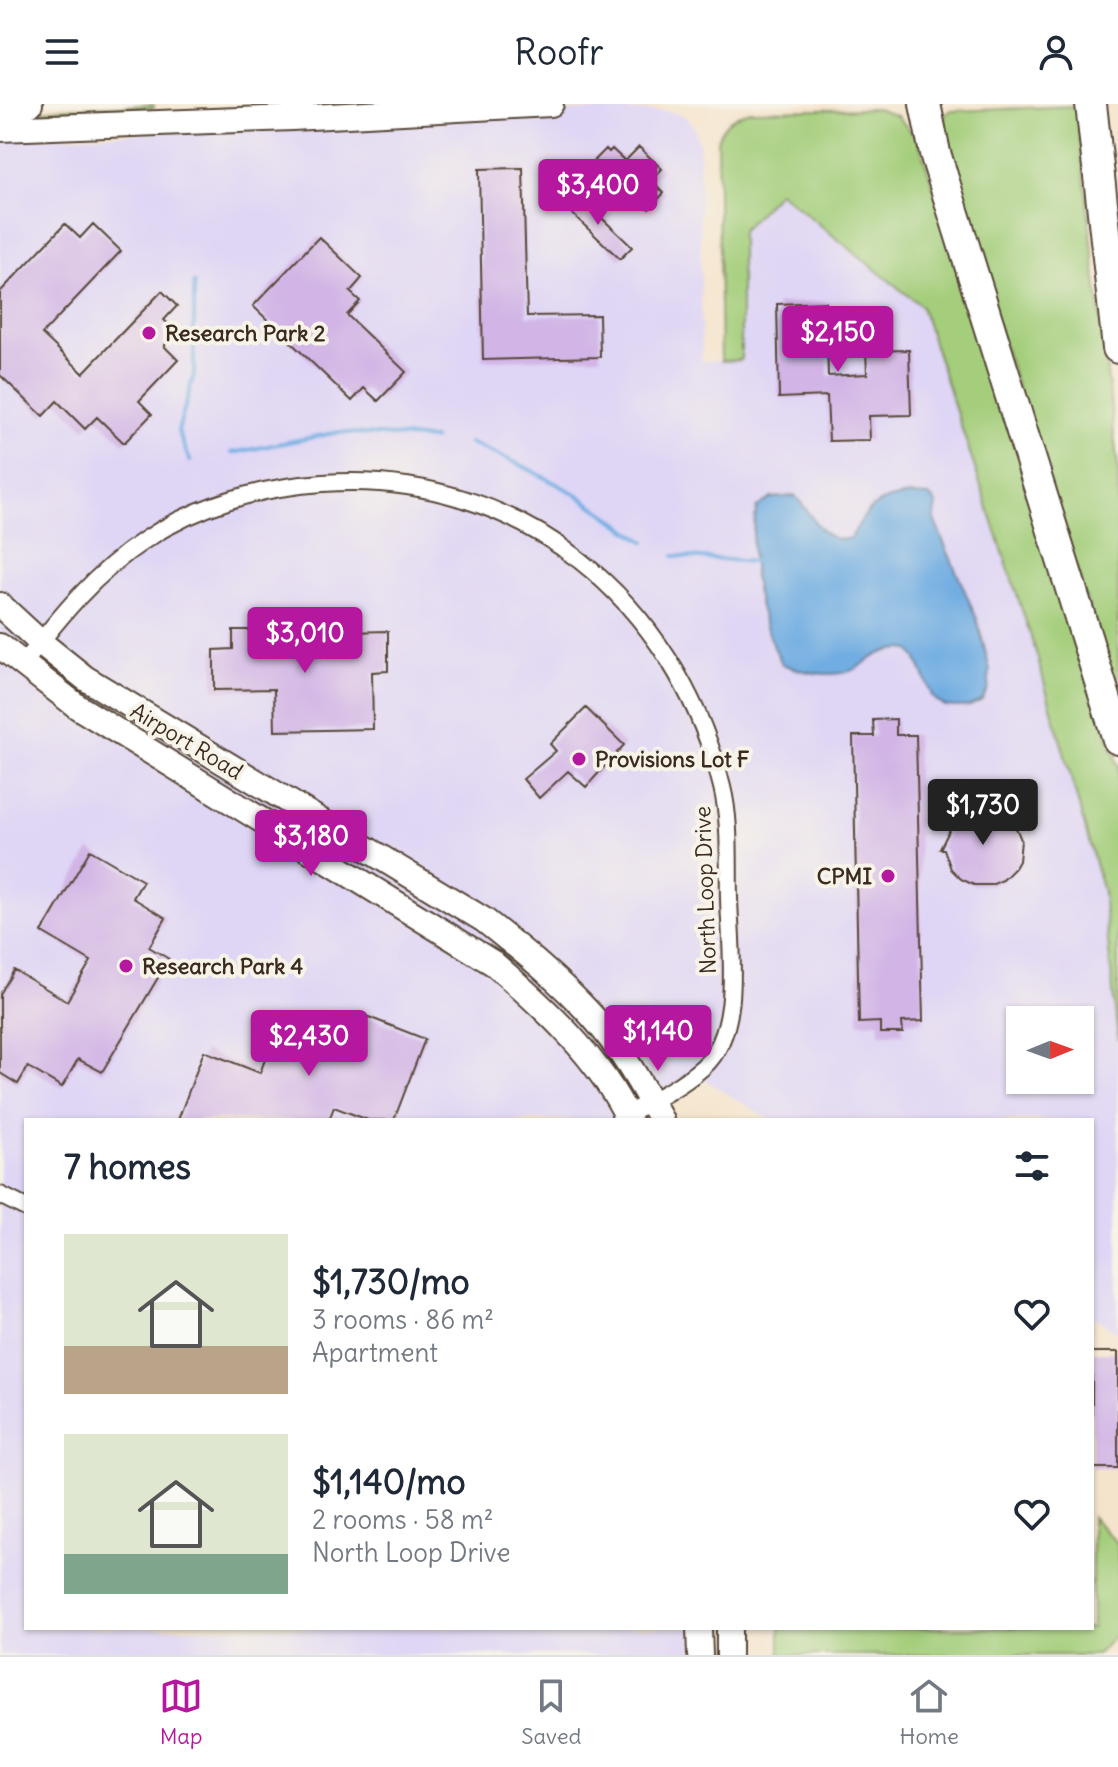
<!DOCTYPE html>
<html lang="en">
<head>
<meta charset="utf-8">
<style>
	body { margin:0; font-family:Delius,sans-serif; background:#f2f2f3; color:#1f2937; height:100vh; display:flex; flex-direction:column; font-size:30px; white-space:nowrap }
	* { box-sizing:border-box; margin:0 }
	p { font-size:26px; color:#747a83 }
	.icon { flex:none; width:44px; height:44px; fill:none; stroke:currentColor; stroke-width:2; stroke-linecap:round; stroke-linejoin:round }
	.map { position:relative; flex:1; overflow:hidden }
	.sheet { position:absolute; left:24px; top:1014px; width:1070px; height:512px; display:flex; flex-direction:column; background:#fff; border-radius:0px; box-shadow:0 2px 6px #0004 }
	.sheet>* { flex:none }
	.needle { width:52px; rotate:89deg }
	.fabs { position:absolute; left:1006px; top:902px; display:grid; gap:16px }
	.fabs a { display:grid; place-items:center; width:88px; height:88px; border-radius:0px; background:#fff; box-shadow:0 2px 6px #0004; font-size:40px }
	.price { position:absolute; translate:-50% -68px; padding:0 18px; border-radius:8px; background:#b5179e; color:#fff; font-size:26px; line-height:52px; filter:drop-shadow(0 2px 4px #0008) }
	.price::after { content:''; position:absolute; left:50%; top:48px; width:24px; height:18px; margin-left:-12px; background:inherit; clip-path:polygon(0 0,100% 0,50% 100%) }
	.price.active { background:#222; color:#fff }
	ul { padding:0; list-style:none }
	li { display:flex; align-items:center; gap:24px; height:200px; padding:0 40px }
	li span { display:grid; place-items:center; flex:none; width:224px; height:160px; border-radius:0px; color:#555 }
	li>.icon { margin-inline-start:auto }
	span .icon { width:96px; height:96px; fill:#fffc; stroke-width:1 }
	li b { font-size:34px }
	h2 { display:flex; justify-content:space-between; align-items:center; height:96px; padding:0 40px; font-size:34px }
	header { display:flex; justify-content:space-between; align-items:center; height:104px; padding:0 40px; background:#fff; font-size:36px; font-weight:600 }
	.dock { display:flex; justify-content:space-around; align-items:center; height:112px; border-top:2px solid #e0e1e3; background:#fff; font-size:22px; color:#747a83 }
	.dock a { display:grid; justify-items:center; gap:4px }
	.dock .active { color:#b5179e }
	.map>svg:first-child { display:block }
	.built { fill:#dfd5f5; fill-rule:evenodd }
	.green { fill:#a4ce7b; stroke:#707c4c; stroke-width:2 }
	.water { fill:#71ade2; stroke:#566c80; stroke-width:2 }
	.lines { fill:none; stroke-linecap:round; stroke-linejoin:round }
	.stream { stroke:#71ade2; stroke-width:4 }
	.building { fill:#d2b5e6 }
	.street-casing { stroke:#574638; stroke-width:20 }
	.secondary-casing { stroke:#574638; stroke-width:28 }
	.highway-casing { stroke:#574638; stroke-width:34 }
	.street { stroke:#fff; stroke-width:16 }
	.secondary { stroke:#fff; stroke-width:24 }
	.highway { stroke:#fff; stroke-width:30 }
	.poi-dot { fill:#b5179e; stroke:#f7f3e8; stroke-width:3 }
	.labels { text-anchor:middle; stroke-width:8; stroke-linejoin:round; paint-order:stroke }
	.poi-label { font-size:22px; font-weight:bold; fill:#3b2a1e; stroke:#f7f3e8; text-anchor:start }
	.street-label { font-size:22px; fill:#3b2a1e; stroke:#f7f3e8 }
</style>
</head>
<body>
<header><svg class="icon" aria-label="menu" viewBox="0 0 24 24"><path d="M4 6h16M4 12h16M4 18h16"/></svg>Roofr<svg class="icon" aria-label="person" viewBox="0 0 24 24"><circle cx="12" cy="8" r="4"/><path d="M4 21q1-7 8-7t8 7"/></svg></header>
<div class="map">
<svg width="1118" height="1551" viewBox="0 0 1118 1551">
	<rect width="100%" height="100%" fill="#f7f3e8"/>
	<filter id="ink" filterUnits="userSpaceOnUse"><feTurbulence type="fractalNoise" baseFrequency=".0125" numOctaves="2"/><feDisplacementMap in="SourceGraphic" scale="16" xChannelSelector="R" yChannelSelector="G"/><feConvolveMatrix kernelMatrix="1 2 1 2 8 2 1 2 1" color-interpolation-filters="sRGB"/></filter>
	<filter id="wash" filterUnits="userSpaceOnUse"><feTurbulence type="fractalNoise" baseFrequency=".006" numOctaves="4" result="noise"/><feDisplacementMap in="SourceGraphic" scale="32" xChannelSelector="R" yChannelSelector="G"/><feGaussianBlur stdDeviation="1.8" result="paint"/><feColorMatrix in="noise" values="0 0 0 0 0 0 0 0 0 0 0 0 0 0 0 0 0 1.4 0 .05"/><feComposite in="paint" operator="in"/></filter>
	<g filter="url(#wash)">
		<rect width="100%" height="100%" fill="#f5e4cc"/>
		<path class="built" d="M584,7H667L683,11L694,21L699,40L702,257L741,256V127L779,87L920,202L1035,545L1103,788L1118,937V1228L1092,1212V1016H771L695,970L628,1016H26V1524H693V1551H0V36ZM1020,916H1080V976H1020Z"/>
		<path class="green" d="M154,1V4L92,12H4L67,4Z
			M1076,2L1118,364V593L944,57L945,10L951,7Z
			M877,5L897,12L918,35L1118,662V937L1103,788L1035,545L921,202L779,88L741,127V256L721,257L717,37C722,19 732,13 750,7Z
			M1092,1413L1118,1440V1529L1096,1551H780V1524H1092Z"/>
		<path class="water" d="M911,391L929,392L937,400L934,416L977,515L990,566L988,585L982,596L970,602L957,603L945,602L933,594L917,555L910,546C892,542 877,550 863,560C842,577 805,569 782,560C757,510 745,459 757,403L771,394L795,392C813,409 820,442 851,434C868,403 875,395 911,391Z"/>
		<g class="lines">
			<path class="stream" d="M469,339L519,360L576,390L645,438
				M232,349L339,328L433,335
				M190,357L178,327L194,271V179
				M674,452L754,458"/>
		</g>
		<g id="blocks">
			<path class="building" d="M639,43L662,65L651,76L664,89L649,105L592,59L606,45L609,48L612,45L625,57Z
				M523,64L527,212L599,211L600,253L483,256L479,65Z
				M577,90L632,143L620,155L565,103Z
				M65,120L80,134L93,120L121,147L42,230L83,269L162,187L177,202L164,216L177,228L164,242L178,256L139,297L152,310L124,339L97,313L85,325L57,297L43,312L0,271V188Z
				M319,133L362,174L350,188L360,197L347,211L406,268L378,297L364,284L352,297L253,202Z
				M826,198L828,272L867,270L866,247L909,246L911,311L869,312L870,336L829,337L827,292L779,294L777,200Z
				M291,510L292,548L349,547L348,528L388,527V567L372,568L373,625L275,627L274,585L214,586V546L233,545V526H252V511Z
				M586,604L624,641L586,683L568,667L539,694L523,675L556,647L550,640Z
				M896,615V631H916L923,917L902,918L903,929H880V918L859,919L853,632H874L873,616Z
				M975,705H992L1006,712L1017,726L1021,736L1019,757L1015,764L1003,776L991,781H974L961,775L951,765L944,745H940L954,717Z
				M90,746L143,777L133,794L166,814L149,843L169,855L102,968L78,955L62,983L28,963L18,980L0,969V890L14,866L67,897L91,857L42,828Z
				M366,912L425,935L394,1016H368L334,1003L329,1016H178L204,947L260,969L279,918L353,947Z
				M1092,1248H1118V1364H1092Z"/>
		</g>
	</g>
	<g filter="url(#ink)">
		<use href="#blocks" fill-opacity="0" stroke="#574638" stroke-width="2"/>
		<g class="lines">
			<defs>
				<path id="street" d="M23,561C58,514 95,469 145,436C197,401 261,383 323,379C519,365 677,497 722,683C731,719 728,758 729,794C730,843 744,927 703,963C679,984 648,999 620,1014
					M0,1091L26,1104"/>
				<path id="secondary" d="M0,6L30,0
					M0,25L292,14L551,0
					M0,501L40,538L85,574L484,816C522,846 559,876 592,912C620,943 641,980 661,1016
					M0,542L78,603L493,859C544,903 599,953 629,1016
					M699,1524L700,1551
					M729,1524V1551"/>
				<path id="highway" d="M925,0L935,49L959,126L1118,635
					M1091,0L1118,244"/>
			</defs>
			<use href="#street" class="street-casing"/>
			<use href="#secondary" class="secondary-casing"/>
			<use href="#highway" class="highway-casing"/>
			<use href="#street" class="street"/>
			<use href="#secondary" class="secondary"/>
			<use href="#highway" class="highway"/>
		</g>
	</g>
	<g class="poi-dot">
		<circle cx="149" cy="229" r="8"/>
		<circle cx="579" cy="655" r="8"/>
		<circle cx="888" cy="772" r="8"/>
		<circle cx="126" cy="862" r="8"/>
	</g>
	<g class="labels">
		<g class="poi-label">
			<text x="165" y="237">Research Park 2</text>
			<text x="595" y="663">Provisions Lot F</text>
			<text x="872" y="780" text-anchor="end">CPMI</text>
			<text x="142" y="870">Research Park 4</text>
		</g>
		<g class="street-label">
			<text transform="translate(187 637) rotate(31)" y="8">Airport Road</text>
			<text transform="translate(705 786) rotate(-92)" y="8">North Loop Drive</text>
		</g>
	</g>
</svg>
<div class="fabs">
<a><svg class="needle" viewBox="-14 -14 28 28"><path d="M0-13l5 13h-10z" fill="#e53935"/><path d="M0 13l5-13h-10z" fill="#747a83"/></svg></a>
</div>
<b class="price" style="left:598px;top:123px">$3,400</b>
<b class="price" style="left:838px;top:270px">$2,150</b>
<b class="price" style="left:305px;top:571px">$3,010</b>
<b class="price active" style="left:983px;top:743px">$1,730</b>
<b class="price" style="left:311px;top:774px">$3,180</b>
<b class="price" style="left:658px;top:969px">$1,140</b>
<b class="price" style="left:309px;top:974px">$2,430</b>
<section class="sheet">
<h2>7 homes<svg class="icon" aria-label="filters" viewBox="0 0 24 24"><path d="M4 7h16M4 17h16"/><circle cx="9" cy="7" r="2"/><circle cx="15" cy="17" r="2"/></svg></h2>
<ul>
<li><span style="background:linear-gradient(#dfe7d0 70%,#b9a48a 0)"><svg class="icon" aria-label="home" viewBox="0 0 24 24"><path d="M3 11l9-7 9 7M6 9v11h12V9"/></svg></span><div><b>$1,730/mo</b><p>3 rooms · 86 m²</p><p>Apartment</p></div><svg class="icon" aria-label="heart" viewBox="0 0 24 24"><path d="M12 20l-8-8c-3-5 5-10 8-4 3-6 11-1 8 4z"/></svg></li>
<li><span style="background:linear-gradient(#dfe7d0 75%,#7fa58c 0)"><svg class="icon" aria-label="home" viewBox="0 0 24 24"><path d="M3 11l9-7 9 7M6 9v11h12V9"/></svg></span><div><b>$1,140/mo</b><p>2 rooms · 58 m²</p><p>North Loop Drive</p></div><svg class="icon" aria-label="heart" viewBox="0 0 24 24"><path d="M12 20l-8-8c-3-5 5-10 8-4 3-6 11-1 8 4z"/></svg></li>
</ul>
</section>
</div>
<nav class="dock">
<a class="active"><svg class="icon" aria-label="map" viewBox="0 0 24 24"><path d="M3 6l6-2 6 2 6-2v14l-6 2-6-2-6 2zM9 4v14M15 6v14"/></svg>Map</a>
<a><svg class="icon" aria-label="saved" viewBox="0 0 24 24"><path d="M7 4h10v16l-5-4-5 4z"/></svg>Saved</a>
<a><svg class="icon" aria-label="home" viewBox="0 0 24 24"><path d="M3 11l9-7 9 7M6 9v11h12V9"/></svg>Home</a>
</nav>
</body>
</html>
